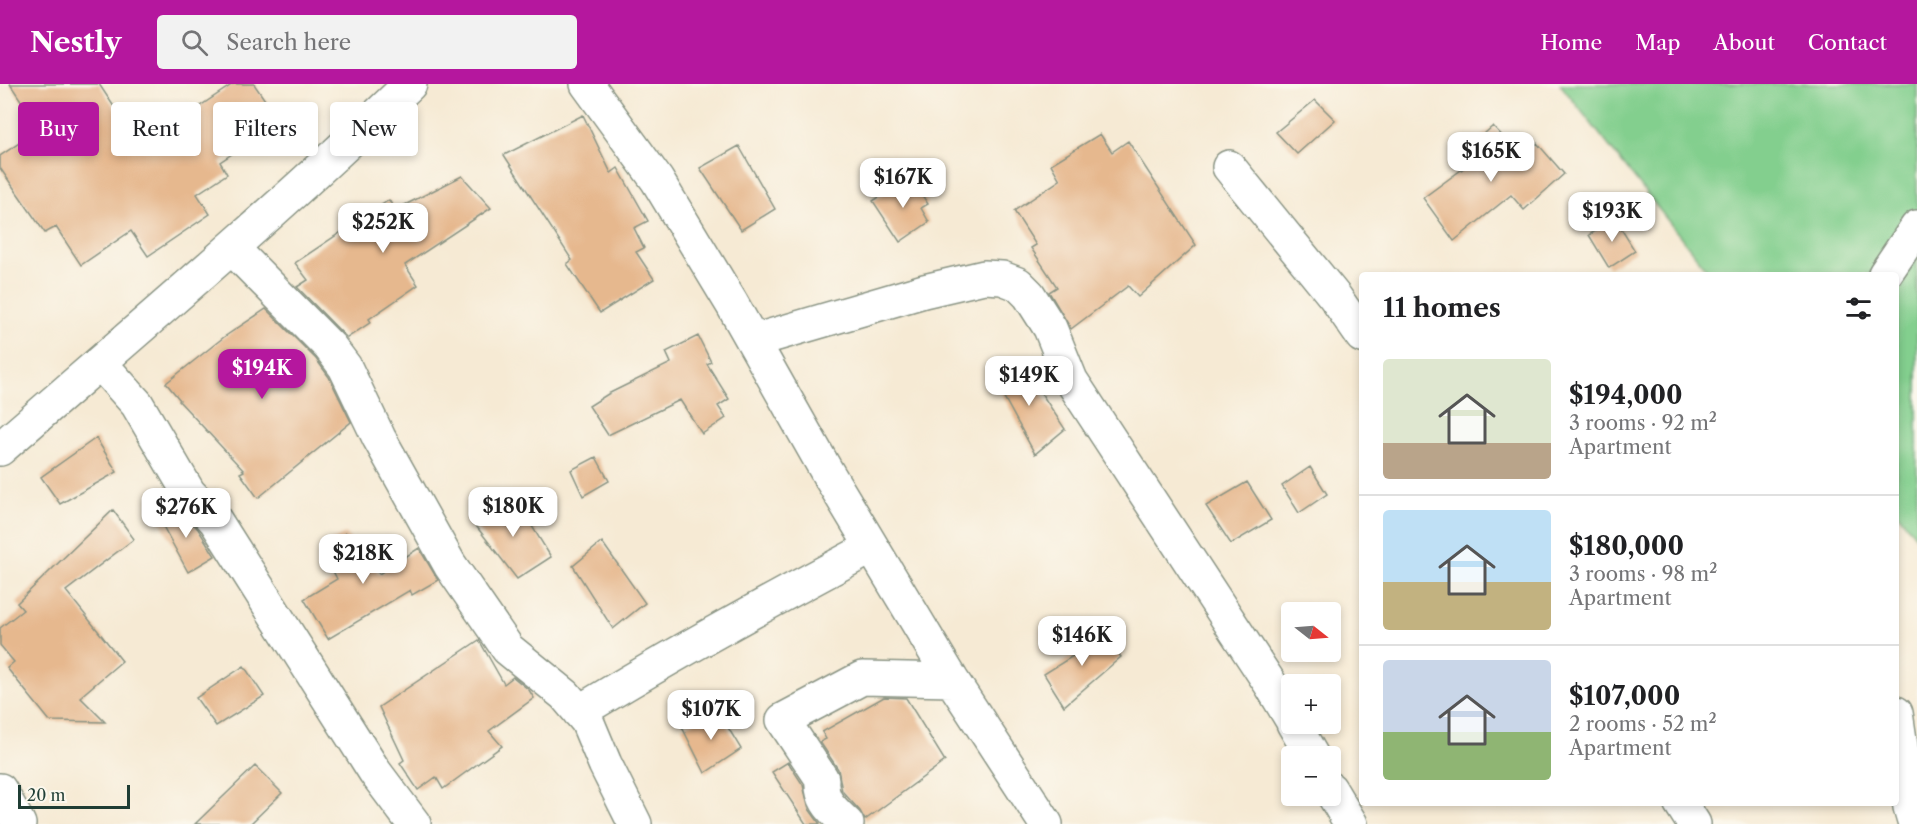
<!DOCTYPE html>
<html lang="en">
<head>
<meta charset="utf-8">
<style>
	body { margin:0; font-family:"Libre Caslon Text",serif; background:#f2f2f2; color:#202124; height:100vh; display:flex; flex-direction:column; font-size:22px; white-space:nowrap }
	* { box-sizing:border-box; margin:0 }
	p { font-size:20px; color:#757577 }
	.icon { flex:none; width:33px; height:33px; fill:none; stroke:currentColor; stroke-width:2; stroke-linecap:round; stroke-linejoin:round }
	.map { position:relative; flex:1; overflow:hidden }
	.details { position:absolute; left:1359px; top:188px; width:540px; height:534px; display:flex; flex-direction:column; background:#fff; border-radius:6px; box-shadow:0 3px 9px #0003 }
	.details>* { flex:none }
	.guide { position:absolute; left:18px; top:18px; width:570px; height:54px; display:flex; gap:12px }
	.needle { width:39px; rotate:107deg }
	.buttons { position:absolute; left:1281px; top:518px; display:grid; gap:12px }
	.buttons a { display:grid; place-items:center; width:60px; height:60px; border-radius:6px; background:#fff; box-shadow:0 3px 9px #0003; font-size:30px }
	.scale { position:absolute; left:18px; bottom:15px; width:112px; box-sizing:border-box; padding-left:6px; border:3px solid #1f3d34; border-top:0; font-size:16px; line-height:21px; white-space:nowrap; color:#1f3d34; -webkit-text-stroke:4px #fbf7ec; paint-order:stroke }
	.price { position:absolute; translate:-50% -51px; padding:0 14px; border-radius:12px; background:#fff; color:#222; font-size:20px; line-height:39px; filter:drop-shadow(0 2px 3px #0008) }
	.price::after { content:''; position:absolute; left:50%; top:36px; width:18px; height:14px; margin-left:-9px; background:inherit; clip-path:polygon(0 0,100% 0,50% 100%) }
	.price.on { background:#b5179e; color:#fff }
	ul { padding:0; list-style:none }
	li { display:flex; align-items:center; gap:18px; height:150px; padding:0 24px }
	li+li { border-top:2px solid #e0e0e0 }
	li span { display:grid; place-items:center; flex:none; width:168px; height:120px; border-radius:6px; color:#555 }
	li>.icon { margin-inline-start:auto }
	span .icon { width:72px; height:72px; fill:#fffc; stroke-width:1 }
	li b { font-size:26px }
	h2 { display:flex; justify-content:space-between; align-items:center; height:72px; padding:0 24px; font-size:26px }
	.tag { padding:0 21px; border-radius:6px; background:#fff; box-shadow:0 3px 9px #0003; font-size:21px; line-height:54px }
	.tag.on { background:#b5179e; color:#fff }
	header { display:flex; align-items:center; gap:36px; box-sizing:border-box; height:84px; padding:0 30px; background:#b5179e; color:#fff }
	header strong { font-size:28px }
	nav { display:flex; gap:33px; margin-inline-start:auto; font-size:21px }
	.search { width:420px; height:54px; background:#f2f2f2; display:flex; align-items:center; gap:15px; box-sizing:border-box; padding:0 21px; border-radius:6px; color:#757577; font-size:22px }
	.map>svg:first-child { display:block }
	.green { fill:#83cf8e; stroke:#518661; stroke-width:1.5 }
	.building { fill:#e6b88e }
	.lines { fill:none; stroke-linecap:round; stroke-linejoin:round }
	.street-casing { stroke:#8a9484; stroke-width:36 }
	.street { stroke:#fff; stroke-width:33 }
</style>
</head>
<body>
<header>
<strong>Nestly</strong>
<div class="search"><svg class="icon" aria-label="search" viewBox="0 0 24 24"><circle cx="10" cy="10" r="6"/><path d="M15 15l6 6"/></svg>Search here</div>
<nav><a>Home</a><a>Map</a><a>About</a><a>Contact</a></nav>
</header>
<div class="map">
<svg width="1917" height="740" viewBox="0 0 1917 740">
	<rect width="100%" height="100%" fill="#fbf7ec"/>
	<filter id="ink" filterUnits="userSpaceOnUse"><feTurbulence type="fractalNoise" baseFrequency=".0167" numOctaves="2"/><feDisplacementMap in="SourceGraphic" scale="12" xChannelSelector="R" yChannelSelector="G"/><feConvolveMatrix kernelMatrix="1 2 1 2 8 2 1 2 1" color-interpolation-filters="sRGB"/></filter>
	<filter id="wash" filterUnits="userSpaceOnUse"><feTurbulence type="fractalNoise" baseFrequency=".008" numOctaves="4" result="noise"/><feDisplacementMap in="SourceGraphic" scale="24" xChannelSelector="R" yChannelSelector="G"/><feGaussianBlur stdDeviation="1.35" result="paint"/><feColorMatrix in="noise" values="0 0 0 0 0 0 0 0 0 0 0 0 0 0 0 0 0 1.4 0 .05"/><feComposite in="paint" operator="in"/></filter>
	<g filter="url(#wash)">
		<rect width="100%" height="100%" fill="#f6ead4"/>
		<path class="green" d="M1560,0H1917V454L1896,427V190H1710Z"/>
		<g id="blocks">
			<path class="building" d="M10,0H99L140,62L233,0H254L280,38L220,78L227,90L197,110L210,130L148,172L131,147L81,181L56,143L45,149L0,84V72L40,45Z
				M1315,16L1335,36L1297,70L1276,48Z
				M583,31L611,89L618,84L648,137L634,144L644,164L636,168L654,195L600,229L567,180L572,176L504,71Z
				M1493,42L1522,73L1537,59L1564,90L1524,126L1511,111L1454,157L1423,114L1476,75L1467,65Z
				M1100,50L1112,68L1128,57L1196,161L1138,213L1128,202L1071,245L1049,208L1057,203L1031,164L1036,161L1014,127L1060,96L1051,80Z
				M739,62L775,125L741,146L700,84Z
				M462,92L491,124L405,181L418,201L369,235L371,238L347,254L297,203L308,196L295,179L389,116L395,126Z
				M910,93L928,120L921,124L929,138L900,158L873,117Z
				M1615,135L1635,167L1609,184L1589,151Z
				M266,225L316,275L329,293L351,338L258,414L240,389L244,387L179,317L180,316L166,299L224,253Z
				M698,252L711,278L707,280L729,315L718,322L726,334L702,350L680,316L608,351L589,322L608,310L671,279L666,268Z
				M1020,277L1065,345L1035,370L993,293Z
				M96,354L117,388L60,420L41,393Z
				M596,373L609,397L583,412L571,386Z
				M1310,383L1327,410L1299,429L1282,402Z
				M1247,398L1271,436L1231,460L1206,422Z
				M514,413L551,473L517,495L473,438L491,429L490,426Z
				M176,422L198,445L215,472L188,488L158,433Z
				M113,426L134,455L66,507L122,577L80,613L105,638L50,637L7,584L14,578L0,561V544L23,526L17,519Z
				M346,449L355,464L360,460L379,490L419,464L438,496L412,511L410,506L328,555L304,515L337,495L321,463Z
				M602,458L645,519L613,545L573,482Z
				M1100,546L1121,573L1064,622L1044,590L1076,570L1073,566Z
				M479,556L504,600L513,593L529,606L534,614L489,647L502,662L443,705L436,693L418,706L400,679L404,676L379,623Z
				M244,582L264,612L216,642L196,614Z
				M884,613L906,614L945,677L865,736L860,727L842,707L838,685L820,658L826,655L822,648Z
				M718,627L741,665L705,689L682,643Z
				M788,678L803,701L809,725L820,740H806L772,688Z
				M255,682L282,709L250,740H195Z"/>
		</g>
	</g>
	<g filter="url(#ink)">
		<use href="#blocks" fill-opacity="0" stroke="#8a9484" stroke-width="1.5"/>
		<g class="lines">
			<defs>
				<path id="street" d="M587,0L657,96L732,220L827,388L952,596L1046,740
					M1229,83L1335,213L1362,252
					M232,164L330,263L345,283L379,354L450,481L508,565L565,611L587,637L605,680L635,740
					M1885,190L1917,143
					M753,257L924,207L984,193L1002,194L1018,200L1029,211L1050,244L1071,296L1271,601L1292,636
					M100,279L137,320L189,409L215,436L375,688L414,740
					M0,365C138,245 278,127 410,0
					M579,628C675,569 773,516 872,463
					M1896,629L1910,723L1915,740
					M1293,639L1312,672
					M1330,705L1351,740
					M0,706L19,740
					M1680,718L1694,740
					M847,740C833,726 820,717 822,695L783,636L862,594L952,596"/>
			</defs>
			<use href="#street" class="street-casing"/>
			<use href="#street" class="street"/>
		</g>
	</g>
</svg>
<div class="buttons">
<a><svg class="needle" viewBox="-14 -14 28 28"><path d="M0-13l5 13h-10z" fill="#e53935"/><path d="M0 13l5-13h-10z" fill="#757577"/></svg></a>
<a>+</a>
<a>−</a>
</div>
<div class="scale">20 m</div>
<b class="price" style="left:1491px;top:99px">$165K</b>
<b class="price" style="left:903px;top:125px">$167K</b>
<b class="price" style="left:1612px;top:159px">$193K</b>
<b class="price" style="left:383px;top:170px">$252K</b>
<b class="price on" style="left:262px;top:316px">$194K</b>
<b class="price" style="left:1029px;top:323px">$149K</b>
<b class="price" style="left:513px;top:454px">$180K</b>
<b class="price" style="left:186px;top:455px">$276K</b>
<b class="price" style="left:363px;top:501px">$218K</b>
<b class="price" style="left:1082px;top:583px">$146K</b>
<b class="price" style="left:711px;top:657px">$107K</b>
<div class="guide">
<a class="tag on">Buy</a>
<a class="tag">Rent</a>
<a class="tag">Filters</a>
<a class="tag">New</a>
</div>
<section class="details">
<h2>11 homes<svg class="icon" aria-label="filters" viewBox="0 0 24 24"><path d="M4 7h16M4 17h16"/><circle cx="9" cy="7" r="2"/><circle cx="15" cy="17" r="2"/></svg></h2>
<ul>
<li><span style="background:linear-gradient(#dfe7d0 70%,#b9a48a 0)"><svg class="icon" aria-label="home" viewBox="0 0 24 24"><path d="M3 11l9-7 9 7M6 9v11h12V9"/></svg></span><div><b>$194,000</b><p>3 rooms · 92 m²</p><p>Apartment</p></div></li>
<li><span style="background:linear-gradient(#bfe0f5 60%,#c2b280 0)"><svg class="icon" aria-label="home" viewBox="0 0 24 24"><path d="M3 11l9-7 9 7M6 9v11h12V9"/></svg></span><div><b>$180,000</b><p>3 rooms · 98 m²</p><p>Apartment</p></div></li>
<li><span style="background:linear-gradient(#c9d6e8 60%,#8fb573 0)"><svg class="icon" aria-label="home" viewBox="0 0 24 24"><path d="M3 11l9-7 9 7M6 9v11h12V9"/></svg></span><div><b>$107,000</b><p>2 rooms · 52 m²</p><p>Apartment</p></div></li>
</ul>
</section>
</div>
</body>
</html>
